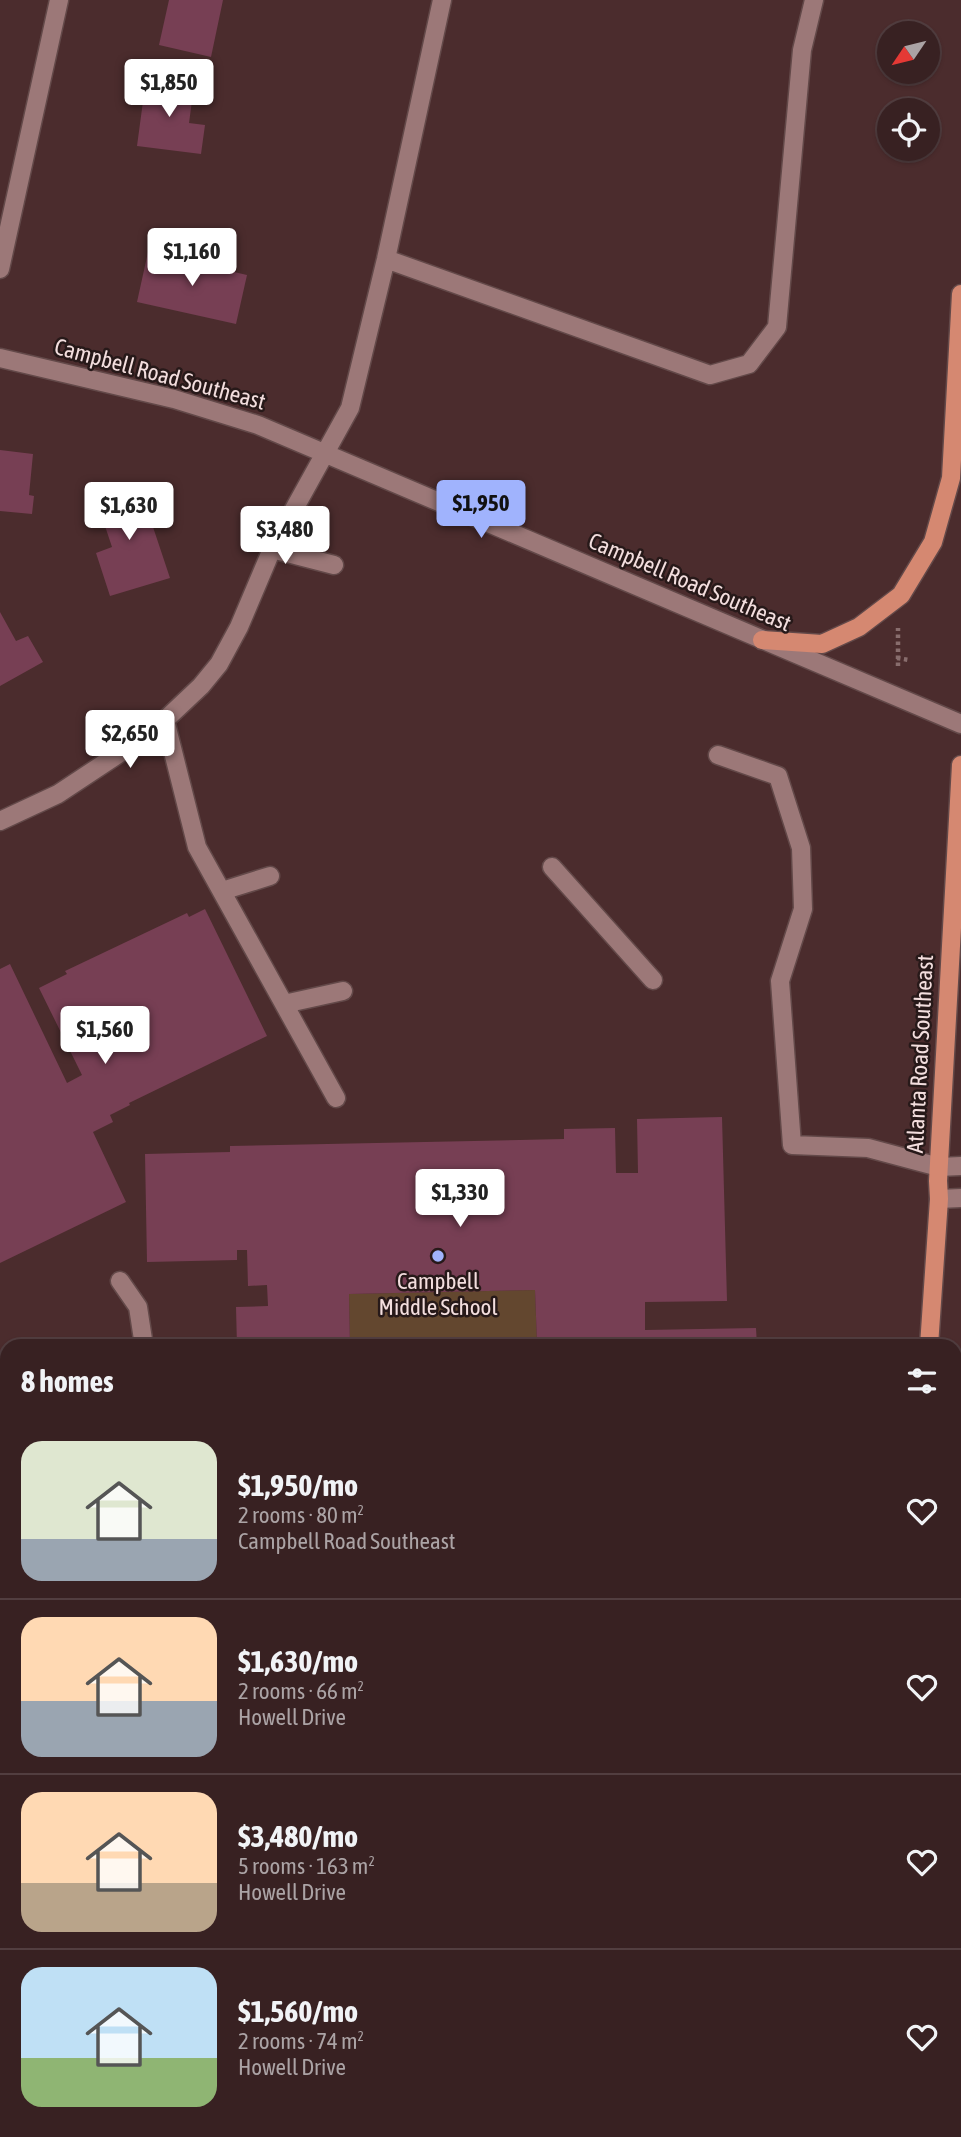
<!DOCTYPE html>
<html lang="en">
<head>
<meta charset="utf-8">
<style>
	body { margin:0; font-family:"Asap Condensed",sans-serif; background:#3f292a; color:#f1f3f6; height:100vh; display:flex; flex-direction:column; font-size:26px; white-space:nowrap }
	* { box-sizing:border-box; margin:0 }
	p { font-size:23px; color:#aba3a5 }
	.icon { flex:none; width:38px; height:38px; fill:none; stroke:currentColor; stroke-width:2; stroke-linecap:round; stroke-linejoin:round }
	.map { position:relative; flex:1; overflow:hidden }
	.sheet { position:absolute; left:0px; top:1339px; width:962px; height:800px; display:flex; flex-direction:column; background:#382122; border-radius:21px 21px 0 0; box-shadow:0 2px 5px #0004,0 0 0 2px #523e40 }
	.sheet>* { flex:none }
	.needle { width:46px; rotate:235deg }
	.buttons { position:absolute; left:877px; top:21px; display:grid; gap:14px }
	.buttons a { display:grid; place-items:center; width:63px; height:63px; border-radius:50%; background:#382122; box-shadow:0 2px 5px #0004,0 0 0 2px #523e40; font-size:35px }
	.price { position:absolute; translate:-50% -60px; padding:0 16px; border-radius:7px; background:#fff; color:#222; font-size:23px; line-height:46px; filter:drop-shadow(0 2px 4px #0008) }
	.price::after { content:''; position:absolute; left:50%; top:42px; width:21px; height:16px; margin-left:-10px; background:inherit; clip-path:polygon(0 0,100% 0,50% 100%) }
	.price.current { background:#a0b3fd; color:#111 }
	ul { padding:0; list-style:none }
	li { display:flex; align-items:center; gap:21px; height:175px; padding:0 21px }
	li+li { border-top:2px solid #523e40 }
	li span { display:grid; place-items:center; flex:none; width:196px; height:140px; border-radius:21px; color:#555 }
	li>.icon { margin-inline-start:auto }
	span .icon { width:84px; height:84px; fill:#fffc; stroke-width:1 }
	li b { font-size:30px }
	h2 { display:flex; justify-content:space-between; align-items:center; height:84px; padding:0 21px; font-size:30px }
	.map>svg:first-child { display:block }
	.green { fill:#63472f }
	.building { fill:#773f54 }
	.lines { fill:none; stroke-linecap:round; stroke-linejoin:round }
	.minor-casing { stroke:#634949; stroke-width:21 }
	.major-casing { stroke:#634949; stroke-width:21 }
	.path { stroke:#886d6d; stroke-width:4.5; stroke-dasharray:3.5 3.5; stroke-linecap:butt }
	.minor { stroke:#9c7878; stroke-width:18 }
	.major { stroke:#d58871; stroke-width:18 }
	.poi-dot { fill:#a0b3fd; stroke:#271919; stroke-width:2.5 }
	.labels { text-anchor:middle; stroke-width:5; stroke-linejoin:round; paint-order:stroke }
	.street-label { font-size:23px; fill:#f3dede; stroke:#271919 }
	.poi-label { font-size:23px; fill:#f3dede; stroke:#271919 }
</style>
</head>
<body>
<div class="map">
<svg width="961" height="2137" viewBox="0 0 961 2137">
	<rect width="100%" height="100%" fill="#4b2c2d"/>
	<path class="green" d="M535,1290L537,1343L350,1346L349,1294Z
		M0,1630H7V2132H39L30,2137H0Z"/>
	<path class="building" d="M169,0H223L211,57L159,45Z
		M146,79L194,86L189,123L205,125L201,154L137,146Z
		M148,252L247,275L236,324L137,302Z
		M0,450L33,454L29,495L34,496L32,514L0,511Z
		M138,482L170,578L110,596L96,553L112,547L95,496Z
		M0,612L16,641L28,636L43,662L0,686Z
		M205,909L267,1036L129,1103L130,1105L110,1115L113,1122L93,1132L126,1202L0,1263V969L10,964L67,1083L82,1075L39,988L67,974L65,971L187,913L189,917Z
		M722,1117L727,1301L645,1302V1330L756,1328L757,1346H517V1343H537L535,1290L349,1294L350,1346H237L236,1307L268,1306L267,1285L248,1286L247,1250H237V1260L147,1262L145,1154L230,1152V1146L564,1139V1129L615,1128L616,1173H638L637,1119Z"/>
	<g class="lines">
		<defs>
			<path id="minor" d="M386,259L710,375L749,364L777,327L802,50L814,0
				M0,269L59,0
				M0,358L174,399L258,425L961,724
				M272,549L334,565
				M165,720L197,847L336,1098
				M718,755L778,776L801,848L803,909L780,981L792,1145L868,1148L939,1167L961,1166
				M0,821L58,794L126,749L165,720L201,686L219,664L239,627L272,549L350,408L386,259L442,0
				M552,867L653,980
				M222,891L270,876
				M284,1004L343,991
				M939,1199L961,1198
				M120,1281L138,1307L144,1346
				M956,1749L961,1748
				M244,2132L245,2137
				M803,2137L809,2132"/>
			<path id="major" d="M762,640L822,644L859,627L901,595L933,542L951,478L961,294
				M929,1346L939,1199L938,1181L961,765
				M941,2132V2137"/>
		</defs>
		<use href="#minor" class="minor-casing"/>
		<use href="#major" class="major-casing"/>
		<path class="path" d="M897,658L909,660
			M898,666V628"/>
		<use href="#minor" class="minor"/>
		<use href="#major" class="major"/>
	</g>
	<circle class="poi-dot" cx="438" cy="1256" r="7"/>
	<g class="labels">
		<g class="street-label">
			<text transform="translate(160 374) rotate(15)" y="8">Campbell Road Southeast</text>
			<text transform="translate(690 582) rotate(23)" y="8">Campbell Road Southeast</text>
			<text transform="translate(920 1054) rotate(-87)" y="8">Atlanta Road Southeast</text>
		</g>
		<g class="poi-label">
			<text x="438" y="1289">Campbell<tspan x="438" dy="26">Middle School</tspan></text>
		</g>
	</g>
</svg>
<div class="buttons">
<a><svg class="needle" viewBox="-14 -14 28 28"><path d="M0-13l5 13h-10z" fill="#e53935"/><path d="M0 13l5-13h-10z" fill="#aba3a5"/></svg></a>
<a><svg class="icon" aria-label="locate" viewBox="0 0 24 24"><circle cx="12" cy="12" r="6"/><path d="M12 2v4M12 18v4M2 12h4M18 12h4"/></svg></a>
</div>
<b class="price" style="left:169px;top:119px">$1,850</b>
<b class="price" style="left:192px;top:288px">$1,160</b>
<b class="price current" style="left:481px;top:540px">$1,950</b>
<b class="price" style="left:129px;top:542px">$1,630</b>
<b class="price" style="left:285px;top:566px">$3,480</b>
<b class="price" style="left:130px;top:770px">$2,650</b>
<b class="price" style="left:105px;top:1066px">$1,560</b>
<b class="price" style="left:460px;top:1229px">$1,330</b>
<section class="sheet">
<h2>8 homes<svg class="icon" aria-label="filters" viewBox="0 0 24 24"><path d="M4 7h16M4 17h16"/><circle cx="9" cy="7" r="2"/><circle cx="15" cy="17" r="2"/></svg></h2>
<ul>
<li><span style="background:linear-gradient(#dfe7d0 70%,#9aa5b1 0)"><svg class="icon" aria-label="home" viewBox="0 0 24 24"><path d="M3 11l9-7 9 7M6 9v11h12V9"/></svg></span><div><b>$1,950/mo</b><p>2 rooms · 80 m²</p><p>Campbell Road Southeast</p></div><svg class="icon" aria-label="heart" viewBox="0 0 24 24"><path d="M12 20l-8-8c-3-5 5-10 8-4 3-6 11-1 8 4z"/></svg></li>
<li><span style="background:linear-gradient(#ffd9b3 60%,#9aa5b1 0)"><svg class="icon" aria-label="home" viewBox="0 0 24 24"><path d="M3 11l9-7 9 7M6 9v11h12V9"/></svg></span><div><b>$1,630/mo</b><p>2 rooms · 66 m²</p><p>Howell Drive</p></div><svg class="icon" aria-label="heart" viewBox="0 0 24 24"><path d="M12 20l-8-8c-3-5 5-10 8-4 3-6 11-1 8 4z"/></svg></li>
<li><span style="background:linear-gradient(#ffd9b3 65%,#b9a48a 0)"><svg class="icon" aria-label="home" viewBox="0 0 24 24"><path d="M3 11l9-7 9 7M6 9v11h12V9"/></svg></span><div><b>$3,480/mo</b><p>5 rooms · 163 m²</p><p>Howell Drive</p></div><svg class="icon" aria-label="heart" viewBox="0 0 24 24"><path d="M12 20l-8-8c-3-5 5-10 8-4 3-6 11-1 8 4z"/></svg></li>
<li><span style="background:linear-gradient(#bfe0f5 65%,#8fb573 0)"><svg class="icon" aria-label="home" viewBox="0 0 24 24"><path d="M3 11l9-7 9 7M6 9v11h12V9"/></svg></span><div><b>$1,560/mo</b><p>2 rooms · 74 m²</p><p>Howell Drive</p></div><svg class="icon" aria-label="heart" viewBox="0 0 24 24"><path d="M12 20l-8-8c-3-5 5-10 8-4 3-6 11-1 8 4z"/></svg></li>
</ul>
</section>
</div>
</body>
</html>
